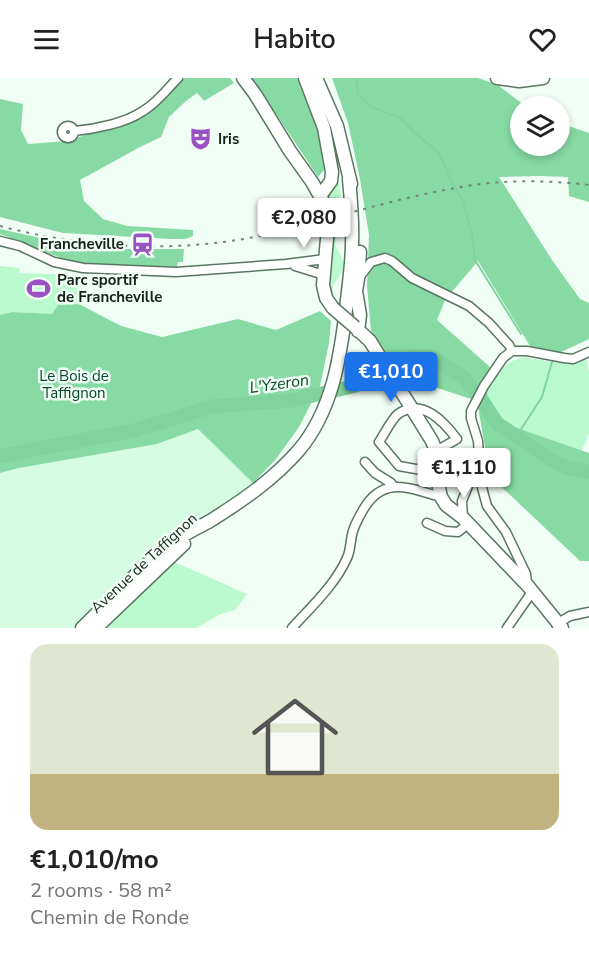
<!DOCTYPE html>
<html lang="en">
<head>
<meta charset="utf-8">
<style>
	body { margin:0; font-family:"Nunito Sans",sans-serif; background:#f6f6f6; color:#222; height:100vh; display:flex; flex-direction:column; font-size:22px; white-space:nowrap }
	* { box-sizing:border-box; margin:0 }
	p { font-size:20px; color:#767676 }
	.icon { flex:none; width:33px; height:33px; fill:none; stroke:currentColor; stroke-width:2; stroke-linecap:round; stroke-linejoin:round }
	.map { position:relative; height:550px; overflow:hidden }
	.side { display:flex; flex-direction:column; background:#fff; flex:1 }
	.side>* { flex:none }
	.tools { position:absolute; left:510px; top:18px; display:grid; gap:12px }
	.tools a { display:grid; place-items:center; width:60px; height:60px; border-radius:50%; background:#fff; box-shadow:0 3px 9px #0003; font-size:30px }
	.price { position:absolute; translate:-50% -51px; padding:0 14px; border-radius:6px; background:#fff; color:#222; font-size:20px; line-height:39px; filter:drop-shadow(0 2px 3px #0008) }
	.price::after { content:''; position:absolute; left:50%; top:36px; width:18px; height:14px; margin-left:-9px; background:inherit; clip-path:polygon(0 0,100% 0,50% 100%) }
	.price.selected { background:#1a73e8; color:#fff }
	ul { padding:0; list-style:none }
	li { display:grid; align-content:center; gap:12px; height:318px; padding:0 30px }
	li+li { border-top:2px solid #e0e0e0 }
	li span { display:grid; place-items:center; height:186px; border-radius:18px; color:#555 }
	li>.icon { margin-inline-start:auto }
	span .icon { width:108px; height:108px; fill:#fffc; stroke-width:1 }
	li b { font-size:26px }
	header { display:flex; justify-content:space-between; align-items:center; height:78px; padding:0 30px; background:#fff; font-size:27px; font-weight:600 }
	.map>svg:first-child { display:block }
	.built { fill:#d6fde2 }
	.green { fill:#bbfacf }
	.forest { fill:#87daa4 }
	.lines { fill:none; stroke-linecap:round; stroke-linejoin:round }
	.stream { stroke:#80d39d; stroke-width:2 }
	.river { stroke:#80d39d; stroke-width:14 }
	.street-casing { stroke:#5a7663; stroke-width:11 }
	.secondary-casing { stroke:#5a7663; stroke-width:15 }
	.street { stroke:#fff; stroke-width:8 }
	.secondary { stroke:#fff; stroke-width:12 }
	.rail { stroke:#77837b; stroke-width:2; stroke-dasharray:3 6; stroke-linecap:butt }
	.secondary-bridge-casing { stroke:#5a7663; stroke-width:15; stroke-linecap:butt }
	.secondary-bridge { stroke:#fff; stroke-width:12 }
	.labels { text-anchor:middle; stroke-width:5; stroke-linejoin:round; paint-order:stroke }
	.poi-label { font-size:15px; font-weight:bold; fill:#142018; stroke:#f1fef5; text-anchor:start }
	.park-label { font-size:15px; fill:#044827; stroke:#f1fef5 }
	.street-label { font-size:15px; fill:#142018; stroke:#f1fef5 }
	.water-label { font-size:16px; font-style:italic; fill:#064927; stroke:#f1fef5 }
</style>
</head>
<body>
<header><svg class="icon" aria-label="menu" viewBox="0 0 24 24"><path d="M4 6h16M4 12h16M4 18h16"/></svg>Habito<svg class="icon" aria-label="heart" viewBox="0 0 24 24"><path d="M12 20l-8-8c-3-5 5-10 8-4 3-6 11-1 8 4z"/></svg></header>
<div class="map">
<svg width="589" height="550" viewBox="0 0 589 550">
	<rect width="100%" height="100%" fill="#f1fef5"/>
	<path class="built" d="M198,351L253,405L156,474L77,550H0V395L19,390L157,366Z"/>
	<path class="green" d="M338,99L341,118L339,121L338,125C355,153 332,152 336,168C338,176 345,180 343,190C340,203 330,202 333,219L330,215L328,208L334,142L327,117Z
		M0,188L19,190L20,195L76,197L79,226L58,227L52,236L12,234L0,237Z
		M525,279C546,283 566,288 587,281L589,295V356L575,387L499,344L484,312C497,296 503,283 525,279Z
		M172,483L247,516L235,532L221,536L196,550H104Z"/>
	<path class="forest" d="M182,0H230L234,5L204,23L197,15L186,23L169,39L161,59L140,69L80,102L84,123L103,141L127,148L193,152V158L185,161H171L63,155L0,139V21L23,26L21,52L28,66L68,63L143,37Z
		M252,0H297L317,51L324,92L318,99Z
		M332,0H478L498,7L525,28H520V68H560V45L589,55V124L569,118L568,99L538,98L499,99L552,182L580,221L589,225V261L559,275L530,268L478,183L445,222L437,242L490,289L484,308L499,344L589,375V483H580L490,398L477,323L401,298L393,284L371,253L367,208L369,157L360,101L348,45Z
		M0,151L63,165L109,171H184L183,184H178L177,189L85,187L61,180L0,156Z
		M79,226L121,248L162,259L238,241L276,252L320,233L331,243L329,265L320,308L299,349L276,381L253,405L198,351L157,366L19,390L0,395V237L12,234L52,236L58,227Z"/>
	<g class="lines">
		<path class="stream" d="M356,0L358,17L372,29L400,40L414,54L439,75L450,101L462,121L472,156L475,182L521,256
			M516,359L542,319L552,284"/>
		<path class="river" d="M0,378L136,352L214,328L289,323L350,309L376,301L411,278L433,280L464,300L483,324L497,345L551,382L567,390L589,394"/>
		<defs>
			<path id="street" d="M62 54a6 6 0 1 1 12 0a6 6 0 1 1-12 0Z
				M75,53C95,51 126,45 143,33C157,25 167,11 178,0
				M0,163L20,168L54,184L83,190L176,194L286,186L325,181
				M295,188L324,197
				M358,201L371,184L385,180L392,183L412,200L469,228L489,245L509,267L512,273
				M436,373L457,361C444,344 422,319 398,336C391,342 385,355 379,364L399,388L438,395
				M365,384L375,395L391,405L394,409
				M463,440L462,423L473,396L474,383L477,377
				M427,445L445,453L458,454L468,446
				M527,506L526,496L506,454L487,428L481,406L478,363L471,340V333L484,308L503,280L512,273H527L564,280L573,281L589,274
				M292,550C311,529 335,507 347,480C351,472 350,462 353,453C355,446 359,439 363,432C383,397 409,410 441,419
				M507,550L532,514
				M557,550L558,545L570,538L589,534"/>
			<path id="secondary" d="M243,0L255,16L290,73L312,104L324,125L328,149L323,207L326,220L333,230
				M305,0L324,50L332,94L331,103L320,118
				M316,0L337,48L351,106
				M497,0L519,3L543,0
				M355,249L370,263L432,363L436,373L438,405L441,419L446,427L463,440L528,508L562,550
				M358,253L360,237L356,213L358,201L360,174
				M82,550C112,521 141,489 175,463C186,455 199,449 210,443C242,423 274,401 299,372C332,333 340,281 346,232C348,210 352,187 352,165C353,143 351,122 349,101
				M96,550L184,466"/>
		</defs>
		<use href="#street" class="street-casing"/>
		<use href="#secondary" class="secondary-casing"/>
		<use href="#street" class="street"/>
		<use href="#secondary" class="secondary"/>
		<path class="rail" d="M0,148C80,169 167,175 249,160C267,157 284,151 302,147C363,132 427,112 489,105C522,102 556,103 589,107"/>
		<defs>
			<path id="secondary-bridge" d="M333,230L355,249"/>
		</defs>
		<use href="#secondary-bridge" class="secondary-bridge-casing"/>
		<use href="#secondary-bridge" class="secondary-bridge"/>
	</g>
	<defs>
		<symbol id="theatre-bare" viewBox="-9 -9 18 18"><path d="M-5-5.5Q0-4 5-5.5V0Q5 5 0 6Q-5 5-5 0ZM-3.3-2.5H-1v1.5H-3.3ZM1-2.5H3.3v1.5H1ZM-2.8 1Q0 5.5 2.8 1Z" fill="#9c52c5" stroke="#f1fef5" stroke-width="2.5" paint-order="stroke"/></symbol>
		<symbol id="station-bare" viewBox="-9 -9 18 18"><path d="M-3-6H3Q5-6 5-4V2Q5 4 3 4L4.5 6H3L1.5 4h-3L-3 6H-4.5L-3 4Q-5 4-5 2V-4Q-5-6-3-6ZM-3.5-4v3h7v-3ZM-3.5 1v1.5H-2V1ZM2 1v1.5H3.5V1Z" fill="#9c52c5" stroke="#f1fef5" stroke-width="2.5" paint-order="stroke"/></symbol>
		<symbol id="stadium-bare" viewBox="-9 -9 18 18"><path d="M0-5a6.5 5 0 1 0 0 10a6.5 5 0 1 0 0-10ZM-3.5-1.8h7v3.6h-7Z" fill="#9c52c5" stroke="#f1fef5" stroke-width="2.5" paint-order="stroke"/></symbol>
	</defs>
	<g fill-rule="evenodd">
		<use href="#theatre-bare" x="184" y="44" width="33" height="33"/>
		<use href="#station-bare" x="126" y="150" width="33" height="33"/>
		<use href="#stadium-bare" x="22" y="194" width="33" height="33"/>
	</g>
	<g class="labels">
		<g class="poi-label">
			<text x="218" y="66">Iris</text>
			<text x="124" y="171" text-anchor="end">Francheville</text>
			<text x="57" y="207">Parc sportif<tspan x="57" dy="17">de Francheville</tspan></text>
		</g>
		<g class="park-label">
			<text x="74" y="303">Le Bois de<tspan x="74" dy="17">Taffignon</tspan></text>
		</g>
		<g class="street-label">
			<text transform="translate(144 485) rotate(-43)" y="5">Avenue de Taffignon</text>
		</g>
		<g class="water-label">
			<text transform="translate(279 305) rotate(-8)" y="6">L'Yzeron</text>
		</g>
	</g>
</svg>
<div class="tools">
<a><svg class="icon" aria-label="layers" viewBox="0 0 24 24"><path d="M12 4l9 5-9 5-9-5zM3 14l9 5 9-5"/></svg></a>
</div>
<b class="price" style="left:304px;top:171px">€2,080</b>
<b class="price selected" style="left:391px;top:325px">€1,010</b>
<b class="price" style="left:464px;top:421px">€1,110</b>
</div>
<section class="side">
<ul>
<li><span style="background:linear-gradient(#dfe7d0 70%,#c2b280 0)"><svg class="icon" aria-label="home" viewBox="0 0 24 24"><path d="M3 11l9-7 9 7M6 9v11h12V9"/></svg></span><div><b>€1,010/mo</b><p>2 rooms · 58 m²</p><p>Chemin de Ronde</p></div></li>
</ul>
</section>
</body>
</html>
